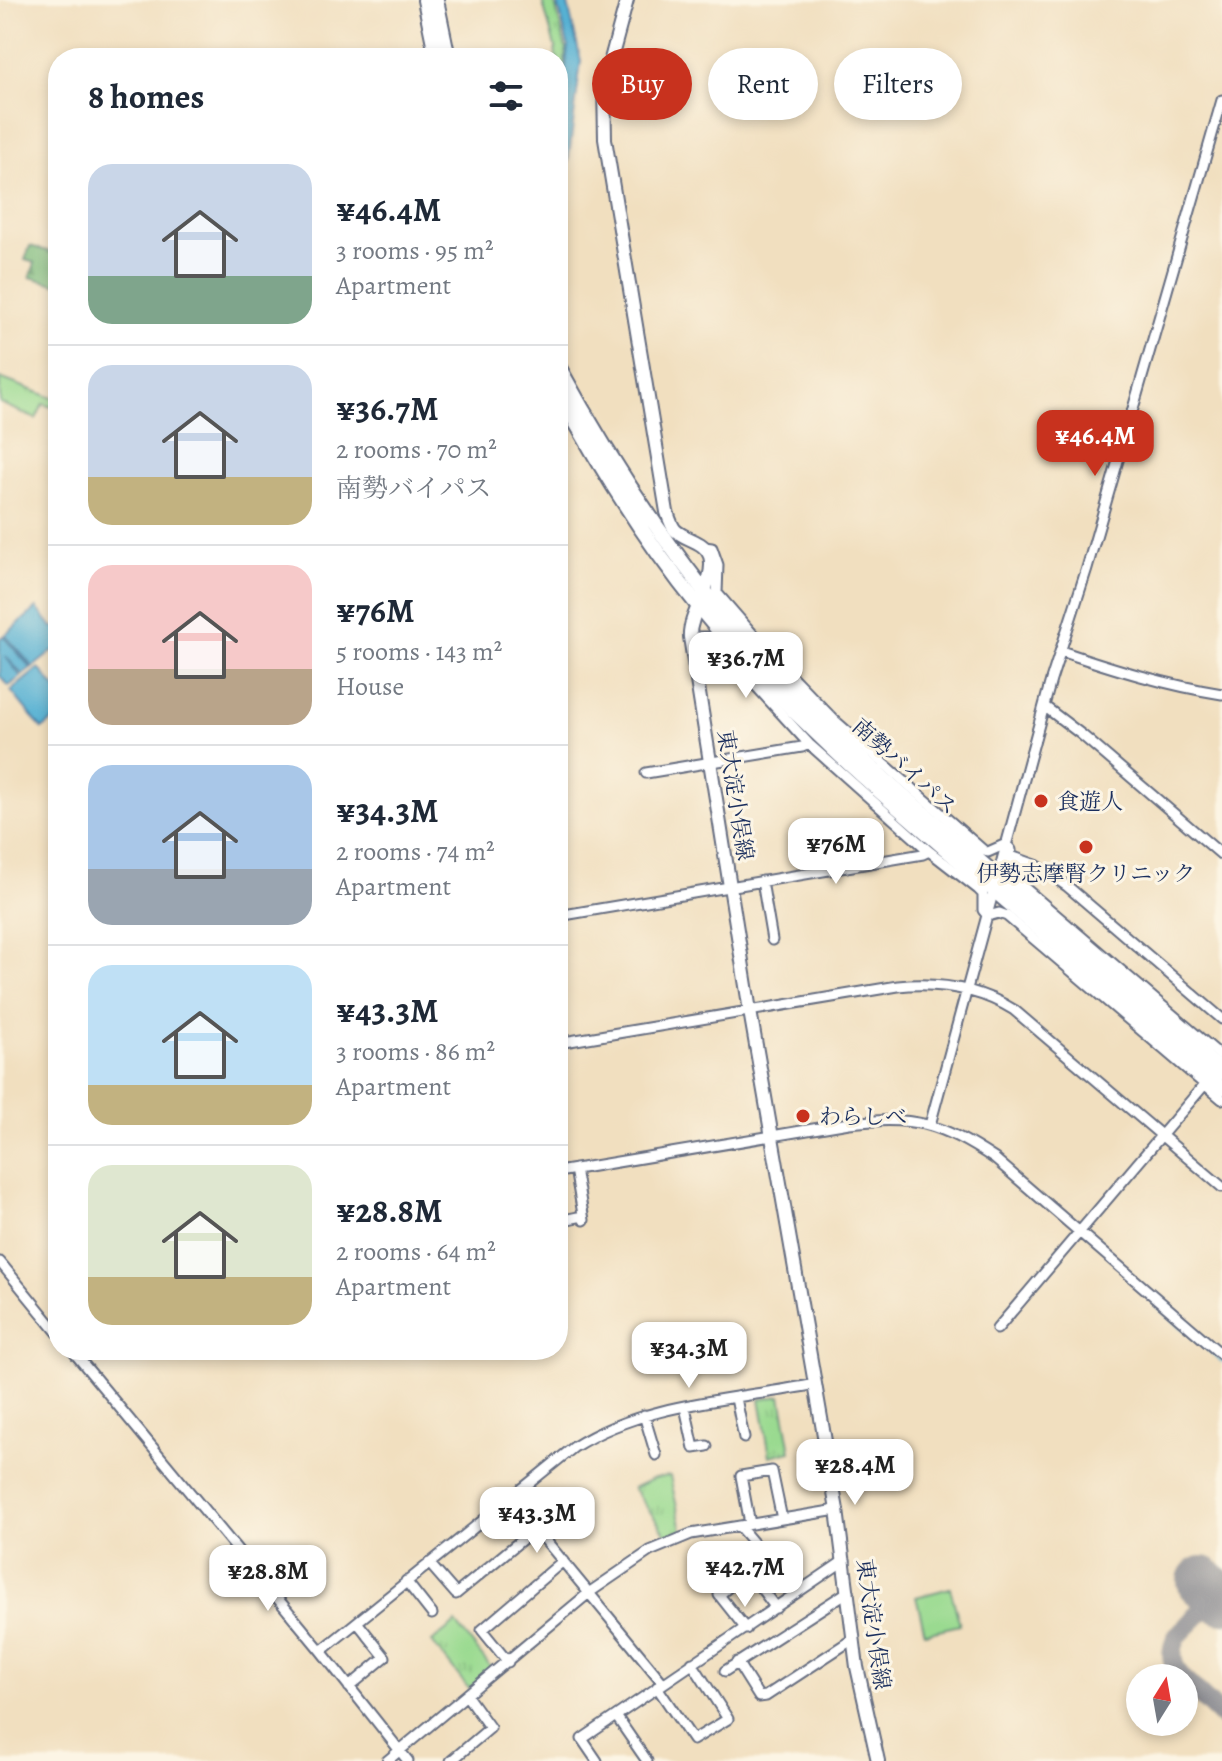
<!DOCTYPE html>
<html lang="en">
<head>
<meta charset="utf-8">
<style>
	body { margin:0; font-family:Alegreya,"Noto Serif JP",serif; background:#f2f2f3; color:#1f2937; height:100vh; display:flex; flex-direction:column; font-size:30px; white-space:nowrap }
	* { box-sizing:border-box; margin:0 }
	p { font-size:26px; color:#747a83 }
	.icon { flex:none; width:44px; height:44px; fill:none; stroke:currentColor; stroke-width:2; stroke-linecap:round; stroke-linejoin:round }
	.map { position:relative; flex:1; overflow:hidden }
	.drawer { position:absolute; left:48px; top:48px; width:520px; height:1312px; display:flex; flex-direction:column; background:#fff; border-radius:32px; box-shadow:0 4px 12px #0003 }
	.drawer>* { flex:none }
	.banner { position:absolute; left:592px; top:48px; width:510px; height:72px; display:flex; gap:16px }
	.needle { width:52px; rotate:11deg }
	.controls { position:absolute; left:1126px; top:1664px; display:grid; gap:16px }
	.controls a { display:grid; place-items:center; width:72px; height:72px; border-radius:50%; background:#fff; box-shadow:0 4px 12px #0003; font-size:40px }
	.price { position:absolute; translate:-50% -68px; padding:0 18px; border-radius:16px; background:#fff; color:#222; font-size:26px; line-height:52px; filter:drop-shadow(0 2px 4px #0008) }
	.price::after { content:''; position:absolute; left:50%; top:48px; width:24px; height:18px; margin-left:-12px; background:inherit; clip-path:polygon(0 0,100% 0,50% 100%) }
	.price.current { background:#c8321e; color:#fff }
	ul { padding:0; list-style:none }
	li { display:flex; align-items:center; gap:24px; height:200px; padding:0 40px }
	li+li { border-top:2px solid #e0e1e3 }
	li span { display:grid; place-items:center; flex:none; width:224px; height:160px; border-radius:24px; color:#555 }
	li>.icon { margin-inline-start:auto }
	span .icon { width:96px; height:96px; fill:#fffc; stroke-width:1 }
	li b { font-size:34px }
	h2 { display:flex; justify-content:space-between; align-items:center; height:96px; padding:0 40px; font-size:34px }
	.pill { padding:0 28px; border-radius:36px; background:#fff; box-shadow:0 4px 12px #0003; font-size:28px; line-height:72px }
	.pill.current { background:#c8321e; color:#fff }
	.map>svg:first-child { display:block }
	.grass { fill:url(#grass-tufts); stroke:#5a8477; stroke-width:2 }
	.forest { fill:url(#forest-firs); stroke:#4b746c; stroke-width:2 }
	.green { fill:#9ada90; stroke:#5a8477; stroke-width:2 }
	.water { fill:#56b1d3; stroke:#387098; stroke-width:2 }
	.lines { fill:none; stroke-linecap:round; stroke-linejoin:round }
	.stream { stroke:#56b1d3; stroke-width:2 }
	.taxiway { stroke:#86878e; stroke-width:20 }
	.runway { stroke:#86878e; stroke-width:50 }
	.minor-casing { stroke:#666d80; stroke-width:13 }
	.major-casing { stroke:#666d80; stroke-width:16 }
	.highway-casing { stroke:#666d80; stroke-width:18 }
	.minor { stroke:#fff; stroke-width:9 }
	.major { stroke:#fff; stroke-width:12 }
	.highway { stroke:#fff; stroke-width:14 }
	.poi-dot { fill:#c8321e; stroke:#fcf5e5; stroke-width:3 }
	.labels { text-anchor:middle; stroke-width:6; stroke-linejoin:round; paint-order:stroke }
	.street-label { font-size:22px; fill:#1b2f5e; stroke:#fcf5e5 }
	.poi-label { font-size:22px; fill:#1b2f5e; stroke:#fcf5e5; text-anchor:start }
</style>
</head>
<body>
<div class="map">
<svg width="1222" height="1761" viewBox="0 0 1222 1761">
	<defs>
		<pattern id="grass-tufts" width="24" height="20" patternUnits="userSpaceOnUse" patternTransform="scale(2)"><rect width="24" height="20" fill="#9ada90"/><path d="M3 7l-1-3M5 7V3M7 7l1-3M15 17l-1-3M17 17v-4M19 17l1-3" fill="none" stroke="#84bb7f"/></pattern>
		<pattern id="forest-firs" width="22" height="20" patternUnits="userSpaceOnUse" patternTransform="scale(2)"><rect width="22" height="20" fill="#7bba7a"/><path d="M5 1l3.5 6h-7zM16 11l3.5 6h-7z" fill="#649867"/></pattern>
	</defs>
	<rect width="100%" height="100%" fill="#fcf5e5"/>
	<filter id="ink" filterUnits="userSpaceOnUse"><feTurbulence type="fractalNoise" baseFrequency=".0125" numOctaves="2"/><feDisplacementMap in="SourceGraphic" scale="16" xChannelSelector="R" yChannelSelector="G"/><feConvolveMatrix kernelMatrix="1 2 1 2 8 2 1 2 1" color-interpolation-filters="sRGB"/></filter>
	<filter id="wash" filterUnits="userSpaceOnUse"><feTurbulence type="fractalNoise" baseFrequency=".006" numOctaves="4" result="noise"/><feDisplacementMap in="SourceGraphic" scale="32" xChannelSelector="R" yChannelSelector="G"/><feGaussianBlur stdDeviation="1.8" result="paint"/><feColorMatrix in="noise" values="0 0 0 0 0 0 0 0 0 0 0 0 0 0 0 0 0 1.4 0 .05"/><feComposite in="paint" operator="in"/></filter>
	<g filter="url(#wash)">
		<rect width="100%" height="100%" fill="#f1dfbf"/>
		<path class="grass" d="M542,0H554L566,49L558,147V58H556L555,47Z
			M0,378L58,400V409L43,404L36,419L0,403Z
			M781,1396L791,1451L770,1456L760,1399Z
			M670,1476L683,1534L669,1538L633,1488L654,1478Z
			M456,1623L492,1669L469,1689L432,1642Z"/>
		<path class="forest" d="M30,246L58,254V285L30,277L35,263L25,260Z"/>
		<path class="green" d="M950,1588L960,1625L925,1633L916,1597Z"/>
		<path class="water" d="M557,0H567L581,61L568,163L558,183L562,134L560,127L568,45Z
			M37,608L52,627H58V647L33,667L5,635Z
			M3,636L31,668L23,675L5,656L21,677L9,686L0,676V638Z
			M39,668L58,691V717L42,729L11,691Z"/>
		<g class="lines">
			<path class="stream" d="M1155,1305L1222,1362"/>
			<path class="taxiway" d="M1182,1678C1171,1665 1169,1651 1178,1635L1218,1595
				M1184,1680L1222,1716"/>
			<path class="runway" d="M1202,1581L1222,1599"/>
		</g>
	</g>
	<g filter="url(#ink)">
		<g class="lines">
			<defs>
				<path id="minor" d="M704,547L712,548L718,565L717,593L771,655L834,720L984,851L988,852L1006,844L1011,850L1008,871L1013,878L1222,1057
					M690,637H711L809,744L929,851L978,889L983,894V910L988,916
					M1061,651C1114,669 1166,685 1222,694
					M1044,706L1082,735L1222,855
					M646,773L802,747L809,744
					M1011,856L1036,865L1067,886L1222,1019
					M762,881L772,940
					M558,916L923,854L929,851
					M988,916L999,913L1007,916L1222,1099
					M558,1043L898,986C939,982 978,988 1014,1010L1222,1187
					M930,1125L1051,680L1087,568L1222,100
					M575,1169L584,1220
					M558,1172L849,1123C914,1115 940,1123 995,1159L1222,1355
					M558,1221L583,1216
					M0,1262L58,1333
					M997,1329L1205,1084
					M72,1350L321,1651L408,1761
					M736,1398L744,1438
					M685,1407L694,1448L707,1446
					M644,1415L656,1455
					M510,1497L663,1683
					M750,1524L741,1476L772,1471L782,1519
					M739,1526L780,1574
					M429,1563L456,1594L536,1528
					M406,1581L432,1614
					M746,1629L719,1595L748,1571L776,1608
					M321,1651L574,1447C645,1402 735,1400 816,1384
					M508,1662L482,1630L563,1561
					M737,1662L759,1697L766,1696L853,1639
					M725,1671L849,1591
					M349,1687L385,1657L357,1622
					M657,1687L693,1740L728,1719L692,1663
					M616,1716L647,1761
					M387,1761L590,1592L650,1551L691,1534L837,1510
					M451,1761L490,1728L467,1696
					M597,1761L582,1739L845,1560"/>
				<path id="major" d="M627,0L604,85L605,139L667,512C669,518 671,525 675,530C685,540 705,541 710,556C717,581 688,614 690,637L750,1011L837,1510L857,1667L878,1761"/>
				<path id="highway" d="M425,0L437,58
					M436,0L448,58
					M558,366C617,475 686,576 769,668C828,732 895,789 961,845C1048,921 1136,995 1222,1072
					M558,390C599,466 645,541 700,608C793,722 905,814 1016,909C1085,968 1153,1029 1222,1088"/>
			</defs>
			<use href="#minor" class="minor-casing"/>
			<use href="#major" class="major-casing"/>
			<use href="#highway" class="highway-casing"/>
			<use href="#minor" class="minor"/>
			<use href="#major" class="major"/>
			<use href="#highway" class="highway"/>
		</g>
	</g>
	<g class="poi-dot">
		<circle cx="1041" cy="801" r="8"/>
		<circle cx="1086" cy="847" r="8"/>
		<circle cx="803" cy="1116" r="8"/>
	</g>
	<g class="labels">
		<g class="street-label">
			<text transform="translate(905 766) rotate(42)" y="8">南勢バイパス</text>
			<text transform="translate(736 795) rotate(81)" y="8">東大淀小俣線</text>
			<text transform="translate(874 1624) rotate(82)" y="8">東大淀小俣線</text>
		</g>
		<g class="poi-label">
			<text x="1057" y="809">食遊人</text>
			<text x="1086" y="881" text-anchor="middle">伊勢志摩腎クリニック</text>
			<text x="819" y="1124">わらしべ</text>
		</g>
	</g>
</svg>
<div class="controls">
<a><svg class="needle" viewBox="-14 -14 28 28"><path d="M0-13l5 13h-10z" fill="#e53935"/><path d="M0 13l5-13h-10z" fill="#747a83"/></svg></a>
</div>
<b class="price current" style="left:1095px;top:478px">¥46.4M</b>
<b class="price" style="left:746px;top:700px">¥36.7M</b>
<b class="price" style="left:836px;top:886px">¥76M</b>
<b class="price" style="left:689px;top:1390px">¥34.3M</b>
<b class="price" style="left:855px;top:1507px">¥28.4M</b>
<b class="price" style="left:537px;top:1555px">¥43.3M</b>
<b class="price" style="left:745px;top:1609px">¥42.7M</b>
<b class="price" style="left:268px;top:1613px">¥28.8M</b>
<div class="banner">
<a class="pill current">Buy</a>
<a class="pill">Rent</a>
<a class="pill">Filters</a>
</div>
<section class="drawer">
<h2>8 homes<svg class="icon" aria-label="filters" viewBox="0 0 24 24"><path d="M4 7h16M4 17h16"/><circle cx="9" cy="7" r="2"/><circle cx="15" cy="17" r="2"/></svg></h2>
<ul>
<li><span style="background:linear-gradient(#c9d6e8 70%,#7fa58c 0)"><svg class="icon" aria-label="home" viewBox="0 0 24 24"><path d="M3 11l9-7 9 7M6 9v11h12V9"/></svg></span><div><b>¥46.4M</b><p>3 rooms · 95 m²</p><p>Apartment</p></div></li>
<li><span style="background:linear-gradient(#c9d6e8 70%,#c2b280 0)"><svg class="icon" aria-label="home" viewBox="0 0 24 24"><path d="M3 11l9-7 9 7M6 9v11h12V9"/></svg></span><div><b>¥36.7M</b><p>2 rooms · 70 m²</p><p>南勢バイパス</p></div></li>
<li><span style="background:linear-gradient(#f6c9c9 65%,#b9a48a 0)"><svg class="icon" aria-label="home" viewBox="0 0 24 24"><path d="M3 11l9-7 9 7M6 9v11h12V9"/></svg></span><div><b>¥76M</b><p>5 rooms · 143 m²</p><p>House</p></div></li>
<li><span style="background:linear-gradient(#a9c7e8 65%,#9aa5b1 0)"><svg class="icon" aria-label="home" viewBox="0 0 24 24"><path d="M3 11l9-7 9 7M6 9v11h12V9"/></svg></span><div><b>¥34.3M</b><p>2 rooms · 74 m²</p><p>Apartment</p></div></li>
<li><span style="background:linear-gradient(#bfe0f5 75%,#c2b280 0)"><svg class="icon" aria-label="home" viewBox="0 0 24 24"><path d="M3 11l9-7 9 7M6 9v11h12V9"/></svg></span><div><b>¥43.3M</b><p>3 rooms · 86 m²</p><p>Apartment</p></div></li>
<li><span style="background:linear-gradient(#dfe7d0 70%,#c2b280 0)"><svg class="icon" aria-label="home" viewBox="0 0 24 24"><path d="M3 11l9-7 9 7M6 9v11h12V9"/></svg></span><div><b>¥28.8M</b><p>2 rooms · 64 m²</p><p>Apartment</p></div></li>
</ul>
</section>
</div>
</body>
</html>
